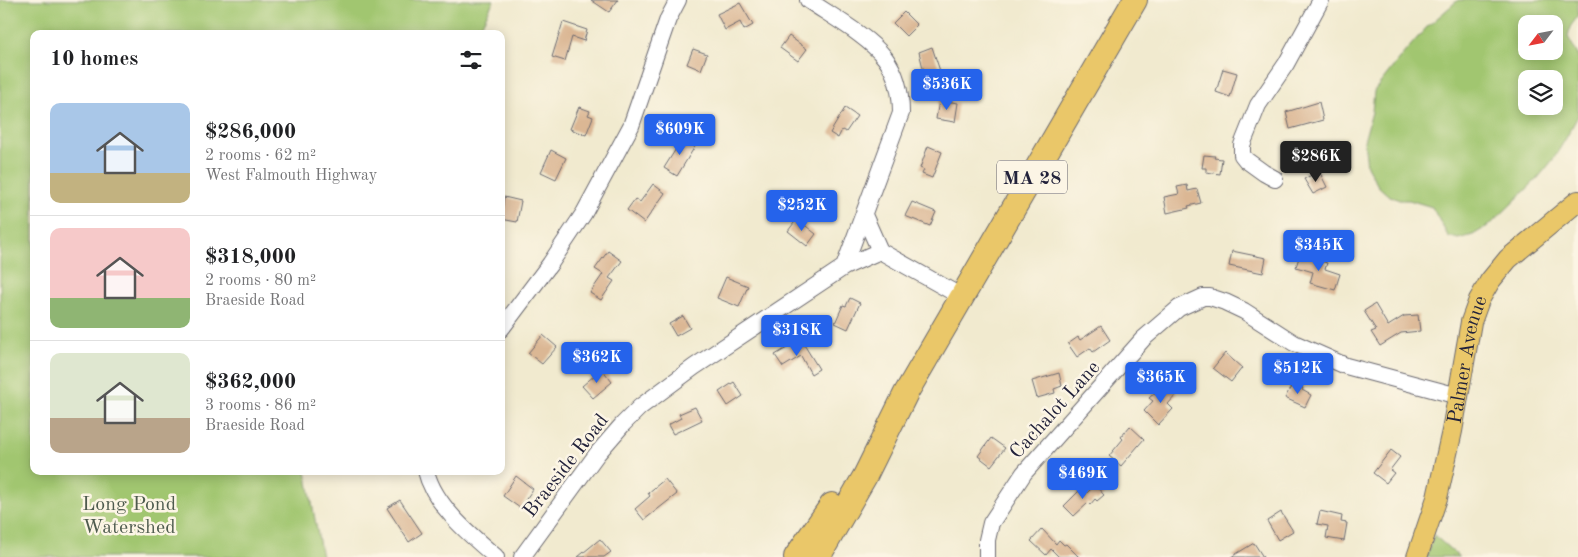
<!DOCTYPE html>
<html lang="en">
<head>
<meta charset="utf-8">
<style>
	body { margin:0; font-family:"Old Standard TT",serif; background:#f2f2f2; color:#202124; height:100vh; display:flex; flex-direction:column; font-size:19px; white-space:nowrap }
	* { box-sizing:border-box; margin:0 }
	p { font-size:16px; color:#757577 }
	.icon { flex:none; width:28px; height:28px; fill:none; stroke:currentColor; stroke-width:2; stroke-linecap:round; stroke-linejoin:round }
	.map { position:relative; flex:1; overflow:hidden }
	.side { position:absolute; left:30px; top:30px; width:475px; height:445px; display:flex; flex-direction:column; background:#fff; border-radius:10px; box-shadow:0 2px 12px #0003 }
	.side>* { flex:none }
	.needle { width:32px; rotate:238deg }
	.fabs { position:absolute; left:1518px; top:15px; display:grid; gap:10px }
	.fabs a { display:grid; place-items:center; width:45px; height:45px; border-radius:10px; background:#fff; box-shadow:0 2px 12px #0003; font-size:25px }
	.price { position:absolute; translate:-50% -42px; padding:0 11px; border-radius:5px; background:#2563eb; color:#fff; font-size:16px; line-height:32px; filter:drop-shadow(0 1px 2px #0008) }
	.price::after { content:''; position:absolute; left:50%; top:30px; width:15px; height:11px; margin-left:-8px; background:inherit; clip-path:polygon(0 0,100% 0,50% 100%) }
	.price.active { background:#222; color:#fff }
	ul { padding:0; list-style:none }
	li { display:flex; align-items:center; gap:15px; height:125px; padding:0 20px }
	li+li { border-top:1px solid #e0e0e0 }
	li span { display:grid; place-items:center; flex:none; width:140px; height:100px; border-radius:10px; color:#555 }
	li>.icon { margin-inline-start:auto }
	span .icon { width:60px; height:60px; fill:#fffc; stroke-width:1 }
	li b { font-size:21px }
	h2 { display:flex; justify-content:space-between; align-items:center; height:60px; padding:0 20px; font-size:21px }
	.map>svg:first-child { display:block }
	.green { fill:#a1c670; stroke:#627456; fill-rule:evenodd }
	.building { fill:#dbb794 }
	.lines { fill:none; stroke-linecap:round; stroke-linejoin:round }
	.minor-casing { stroke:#6a686f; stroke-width:18 }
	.major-casing { stroke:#6a686f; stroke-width:22 }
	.highway-casing { stroke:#6a686f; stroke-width:26 }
	.minor { stroke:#fff; stroke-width:16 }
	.major { stroke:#eac769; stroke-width:20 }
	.highway { stroke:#eac769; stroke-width:24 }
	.labels { text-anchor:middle; stroke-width:5; stroke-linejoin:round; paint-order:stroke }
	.shield { fill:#fcf5e5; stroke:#63616e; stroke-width:1 }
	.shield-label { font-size:19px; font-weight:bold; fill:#22223b }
	.street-label { font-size:20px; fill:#22223b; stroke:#fcf5e5 }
	.park-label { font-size:20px; fill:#4e5b4e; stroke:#fcf5e5 }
</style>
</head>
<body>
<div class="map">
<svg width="1578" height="557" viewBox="0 0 1578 557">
	<rect width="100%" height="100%" fill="#fcf5e5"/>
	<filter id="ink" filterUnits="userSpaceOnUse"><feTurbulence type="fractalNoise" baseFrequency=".02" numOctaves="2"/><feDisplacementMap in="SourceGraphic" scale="10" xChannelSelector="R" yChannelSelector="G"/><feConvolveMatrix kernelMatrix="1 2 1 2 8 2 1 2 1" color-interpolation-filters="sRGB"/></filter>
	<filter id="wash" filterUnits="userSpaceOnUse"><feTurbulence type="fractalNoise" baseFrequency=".0096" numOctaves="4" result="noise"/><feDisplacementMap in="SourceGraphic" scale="20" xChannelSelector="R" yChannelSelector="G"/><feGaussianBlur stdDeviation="1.12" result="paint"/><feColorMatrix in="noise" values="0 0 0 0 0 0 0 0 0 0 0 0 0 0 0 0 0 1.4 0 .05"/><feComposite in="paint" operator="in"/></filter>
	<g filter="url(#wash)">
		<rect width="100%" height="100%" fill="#f1eacf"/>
		<path class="green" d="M0,0H494L477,34H34V471H306L322,557H0Z
			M1458,0H1578V16L1570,27L1568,37L1578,55V116L1565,140L1552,161L1537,179L1491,224L1473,235L1458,239L1448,236L1432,207L1409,200H1399L1388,195L1378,186L1367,166L1364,141L1372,112L1374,91L1404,53L1427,27ZM1526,24H1554V51H1526ZM1526,79H1554V106H1526Z
			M1434,535L1459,557H1426Z"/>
		<g id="blocks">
			<path class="building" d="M591,0H618L609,12Z
				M740,3L753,25L744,30L740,22L725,30L717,14Z
				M904,12L917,25L906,36L893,23Z
				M563,22L587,30L584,41L572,37L565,61L552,57Z
				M789,36L807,49L798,61L780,48Z
				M932,47L940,71L925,76L919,52Z
				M693,49L707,54L701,70L687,64Z
				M1223,69L1237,73L1230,97L1216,92Z
				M939,100L958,103L955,122L936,119Z
				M1319,102L1323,120L1290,129L1286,112Z
				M579,107L590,111L588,115L593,117L586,135L570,129Z
				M845,108L857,116L846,132L842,130L838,138L830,133Z
				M684,136L697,143L677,176L664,168Z
				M928,146L942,152L932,178L922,174L924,170L920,168Z
				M551,150L566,158L556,179L541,172Z
				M1204,155L1215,156L1214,158L1222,159L1220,174L1206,172V168H1202Z
				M1319,171L1327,187L1313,194L1304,179Z
				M653,184L665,193L644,223L627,210L635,199L640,202Z
				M1187,185L1188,191L1197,189L1201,203L1188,206L1189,208L1167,213L1164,197L1179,194L1177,187Z
				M504,197L521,201L517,222L501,219Z
				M912,202L936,212L930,226L905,216Z
				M797,219L816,234L807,246L788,231Z
				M608,251L622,261L609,278L614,281L601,300L590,293L603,274L595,269Z
				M1232,251L1266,258L1263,273L1229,266Z
				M1300,254L1327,263L1325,269L1340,274L1335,290L1310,283L1313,272L1296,267Z
				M726,277L748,286L739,307L717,298Z
				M850,298L860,303L848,329L835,323L843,305L846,306Z
				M1375,304L1388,326L1404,316L1418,315L1420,331L1401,333L1380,346L1371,332L1376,330L1364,311Z
				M683,316L690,328L676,336L669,324Z
				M1101,326L1110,340L1093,352L1090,348L1077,357L1068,344L1078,337L1080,340Z
				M543,335L557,347L542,364L528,353Z
				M803,343L819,369L811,374L801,356L783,367L775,355L792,345L794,348Z
				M1225,353L1242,368L1231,382L1213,368Z
				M602,369L612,382L593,398L582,386Z
				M1059,373L1062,386L1054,389L1055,393L1037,398L1032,381Z
				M734,382L743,396L728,406L719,392Z
				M1166,383L1177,394L1168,404L1173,409L1158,425L1144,411L1153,401L1149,398Z
				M1293,383L1303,388L1302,390L1311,395L1305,407L1285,398Z
				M695,407L702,420L673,434L668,425L681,418L679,414Z
				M1130,426L1144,439L1121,466L1109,456L1123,439L1121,437Z
				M991,438L1005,448L991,466L978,456Z
				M1391,450L1400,457L1390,470L1394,473L1386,483L1373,473Z
				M516,476L533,489L520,508L503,496Z
				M665,479L677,494L644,520L635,509L650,496L648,493Z
				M1095,485L1104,495L1097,501L1095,499L1090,505L1088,503L1074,516L1064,506L1079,491L1084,496Z
				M400,500L422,533L409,542L387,508Z
				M1320,511L1342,516L1341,522L1347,523L1344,541L1326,538L1328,526L1317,524Z
				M1281,512L1293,531L1278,540L1267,521Z
				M1042,529L1056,544L1059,540L1064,545L1066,544L1079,557H1059L1051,549L1046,555L1031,541Z
				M600,539L611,552L604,557H578Z
				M1254,543L1263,557H1231Z"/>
		</g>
	</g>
	<g filter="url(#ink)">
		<use href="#blocks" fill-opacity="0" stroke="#6a686f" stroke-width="1"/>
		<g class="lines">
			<defs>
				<path id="minor" d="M1275,179L1264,173L1246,160L1242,155V145L1258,105L1286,64L1321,0
					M864,215L880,251L962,297
					M844,267L880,251
					M501,329L550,264L584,213L631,126L668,19L678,0
					M426,471C434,505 470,535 496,557
					M522,557L597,454L623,424L640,407L694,367L844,267L901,113C901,95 897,74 885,58C868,36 831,16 808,0
					M987,557V540L991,523L1024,473L1143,339L1179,308L1203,297H1210L1225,302L1244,311L1294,343L1346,366L1458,396"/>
				<g id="major">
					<path id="s1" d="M1417,557L1437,498L1452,431L1471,322L1479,300L1490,281L1508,259L1578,201"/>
				</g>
				<path id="highway" d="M796,557L832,505
					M818,557L865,476L906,393L1135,0"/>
			</defs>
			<use href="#minor" class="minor-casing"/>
			<use href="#major" class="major-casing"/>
			<use href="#highway" class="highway-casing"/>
			<use href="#minor" class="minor"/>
			<use href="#major" class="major"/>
			<use href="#highway" class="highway"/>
		</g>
	</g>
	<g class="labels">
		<rect class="shield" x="997" y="160.5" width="70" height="33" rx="4"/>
		<g class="shield-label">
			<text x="1032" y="184">MA 28</text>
		</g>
		<g class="street-label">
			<text dy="7" stroke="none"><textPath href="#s1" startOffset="204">Palmer Avenue</textPath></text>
			<text transform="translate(1054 409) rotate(-48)" y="7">Cachalot Lane</text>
			<text transform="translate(565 465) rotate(-52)" y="7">Braeside Road</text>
		</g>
		<g class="park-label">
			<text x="129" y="510">Long Pond<tspan x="129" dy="23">Watershed</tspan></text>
		</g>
	</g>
</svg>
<div class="fabs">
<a><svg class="needle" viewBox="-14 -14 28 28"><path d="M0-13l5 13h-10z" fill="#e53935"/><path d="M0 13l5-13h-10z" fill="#757577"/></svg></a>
<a><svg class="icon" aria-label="layers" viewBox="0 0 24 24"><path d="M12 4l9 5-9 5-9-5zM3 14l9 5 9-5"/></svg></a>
</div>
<b class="price" style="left:947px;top:111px">$536K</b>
<b class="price" style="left:680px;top:156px">$609K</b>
<b class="price active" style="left:1316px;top:183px">$286K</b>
<b class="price" style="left:802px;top:232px">$252K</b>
<b class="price" style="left:1319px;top:272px">$345K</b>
<b class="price" style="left:797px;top:357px">$318K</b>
<b class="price" style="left:597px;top:384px">$362K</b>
<b class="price" style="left:1298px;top:395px">$512K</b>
<b class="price" style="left:1161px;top:404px">$365K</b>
<b class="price" style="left:1083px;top:500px">$469K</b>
<section class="side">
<h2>10 homes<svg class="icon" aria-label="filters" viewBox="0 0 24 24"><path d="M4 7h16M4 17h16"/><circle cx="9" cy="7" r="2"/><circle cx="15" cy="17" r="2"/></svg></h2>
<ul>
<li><span style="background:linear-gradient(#a9c7e8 70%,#c2b280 0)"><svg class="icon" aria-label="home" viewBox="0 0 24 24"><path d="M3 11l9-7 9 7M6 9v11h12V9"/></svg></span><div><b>$286,000</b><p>2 rooms · 62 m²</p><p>West Falmouth Highway</p></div></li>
<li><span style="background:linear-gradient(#f6c9c9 70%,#8fb573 0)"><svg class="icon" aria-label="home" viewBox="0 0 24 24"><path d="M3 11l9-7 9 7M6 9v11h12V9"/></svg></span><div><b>$318,000</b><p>2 rooms · 80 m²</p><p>Braeside Road</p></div></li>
<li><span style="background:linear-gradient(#dfe7d0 65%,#b9a48a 0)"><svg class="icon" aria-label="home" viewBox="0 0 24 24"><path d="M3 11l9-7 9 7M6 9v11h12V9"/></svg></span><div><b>$362,000</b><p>3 rooms · 86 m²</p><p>Braeside Road</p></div></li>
</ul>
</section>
</div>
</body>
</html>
